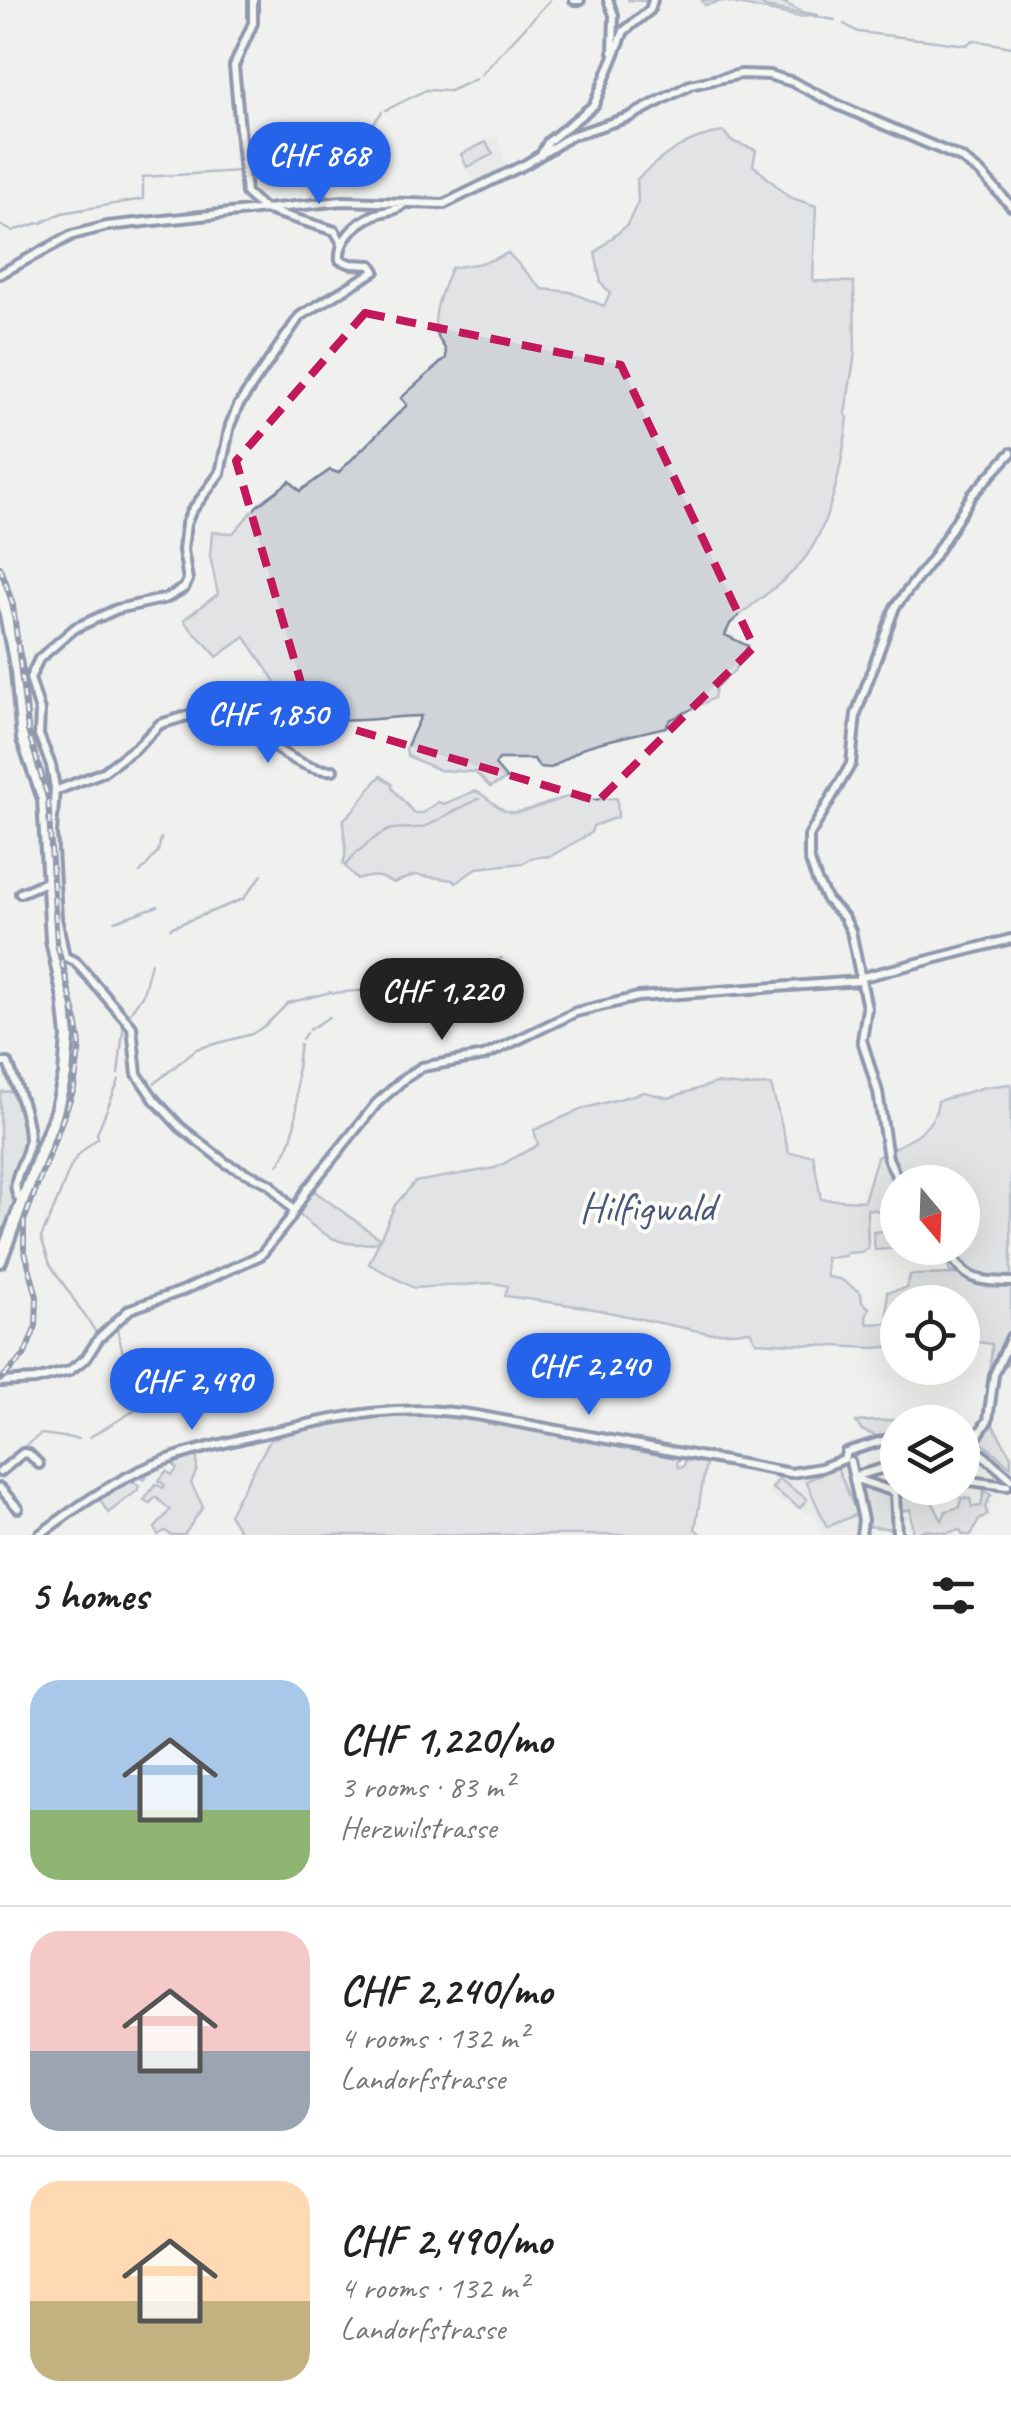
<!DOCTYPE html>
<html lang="en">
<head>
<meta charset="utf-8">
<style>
	body { margin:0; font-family:Caveat,sans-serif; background:#f6f6f6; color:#222; height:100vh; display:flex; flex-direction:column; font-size:38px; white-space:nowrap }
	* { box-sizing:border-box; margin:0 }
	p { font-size:32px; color:#767676 }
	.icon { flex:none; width:55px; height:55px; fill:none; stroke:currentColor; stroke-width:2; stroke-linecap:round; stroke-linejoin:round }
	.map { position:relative; height:1535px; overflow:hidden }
	.panel { display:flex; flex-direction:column; background:#fff; flex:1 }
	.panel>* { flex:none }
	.needle { width:65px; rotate:161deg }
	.tools { position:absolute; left:880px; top:1165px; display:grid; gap:20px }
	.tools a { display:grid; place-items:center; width:100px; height:100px; border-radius:50%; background:#fff; box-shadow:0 10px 40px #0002; font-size:50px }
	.price { position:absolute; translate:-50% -85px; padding:0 22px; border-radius:35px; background:#2563eb; color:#fff; font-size:32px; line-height:65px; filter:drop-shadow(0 2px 5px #0008) }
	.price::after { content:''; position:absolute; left:50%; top:60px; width:30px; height:22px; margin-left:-15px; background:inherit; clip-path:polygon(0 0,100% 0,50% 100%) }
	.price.active { background:#222; color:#fff }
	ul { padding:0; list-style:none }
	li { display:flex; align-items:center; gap:30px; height:250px; padding:0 30px }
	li+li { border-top:2px solid #e0e0e0 }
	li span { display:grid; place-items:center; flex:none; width:280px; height:200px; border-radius:30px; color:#555 }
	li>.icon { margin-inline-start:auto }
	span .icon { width:120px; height:120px; fill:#fffc; stroke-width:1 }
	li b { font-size:42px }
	h2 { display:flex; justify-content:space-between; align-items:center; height:120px; padding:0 30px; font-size:42px }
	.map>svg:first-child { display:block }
	.built { fill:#e0e2e3 }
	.green { fill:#d0d3d8; stroke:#76819b; stroke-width:2.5; fill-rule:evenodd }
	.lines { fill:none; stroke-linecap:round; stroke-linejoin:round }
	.stream { stroke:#6f7b97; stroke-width:2.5 }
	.minor-casing { stroke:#1b2f5e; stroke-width:14 }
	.major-casing { stroke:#1b2f5e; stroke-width:18 }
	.minor { stroke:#fdfcf7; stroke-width:6 }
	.major { stroke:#fdfcf7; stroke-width:10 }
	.rail-casing { stroke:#1b2f5e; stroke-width:6 }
	.rail { stroke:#fdfcf7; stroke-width:2.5; stroke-dasharray:8; stroke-linecap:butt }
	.marked { fill:none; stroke:#c2185b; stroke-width:8; stroke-dasharray:20 12; stroke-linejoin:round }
	.labels { text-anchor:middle; stroke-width:8; stroke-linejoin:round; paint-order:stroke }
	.park-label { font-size:42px; fill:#48587c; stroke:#fdfcf7 }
</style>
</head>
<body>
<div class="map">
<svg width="1011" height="1535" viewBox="0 0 1011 1535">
	<rect width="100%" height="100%" fill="#f0f0ee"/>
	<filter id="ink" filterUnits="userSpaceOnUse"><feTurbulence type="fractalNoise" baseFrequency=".01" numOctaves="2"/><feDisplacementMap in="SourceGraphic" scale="20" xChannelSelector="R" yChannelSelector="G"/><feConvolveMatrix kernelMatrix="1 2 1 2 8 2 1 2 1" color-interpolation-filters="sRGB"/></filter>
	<g filter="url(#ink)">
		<path class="built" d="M497,136L508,171L476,187L460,154Z
			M0,565L14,605L28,725L49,797L57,939L78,1017L81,1045L75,1089L25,1221L26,1248L39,1297L37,1326L23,1359L0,1381L25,1352L35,1325L36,1298L23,1248V1221L72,1089L78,1045L75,1015L59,967L47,810L27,738L13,614Z
			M843,1463L849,1466L861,1525L859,1535H822L816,1517L768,1496L775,1475L810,1474Z"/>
		<path class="green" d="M702,0H779L802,12L818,15L800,17L723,1L705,5Z
			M724,132L731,141L756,150L753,165L789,197L816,206L813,281L854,282L855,354L845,414L848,418C843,460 831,524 805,558C786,583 753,602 730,624L725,635L748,646L734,671L716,687L714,698L670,720L666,727L602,742L585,747L551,768L539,767L534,759H499L495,765L507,779L490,787L475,772L439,770L407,756L406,748L421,716C393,716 359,723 332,720C315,718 302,704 288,701L245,637L217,657C208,644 190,631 184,620L187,617L218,594L210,556L212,532L233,533L257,506L290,481L300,491L330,470L338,473L407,405L401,398L446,358C447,346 441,345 437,335C430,315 444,286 451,268C477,263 483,265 508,253L542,289L570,292L604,306L610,293L601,283L595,253L627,225L638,202L637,179C662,156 689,135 724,132Z
			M486,142L493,154L467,167L461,154Z
			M381,776L392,784V788L414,813H423L438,802L444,804L475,791C489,796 495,809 510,812C523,815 558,798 575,795L581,801L617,798L618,817L593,826L591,833L551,856L531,858L524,863L477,868L456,883L453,880L415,875L393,883C376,873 373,877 357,879L343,864C349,848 342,836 344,819C363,803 365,791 381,776Z
			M716,1083L743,1086L771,1085L789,1153L813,1155L821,1199L864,1201L877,1157C902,1143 935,1133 938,1101L985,1087L1011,1084V1361L1004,1368L990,1369L992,1344L963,1340L962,1302H898L897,1346L873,1348L756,1342L750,1331L708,1333L584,1307L505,1296L508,1286L493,1283L414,1288L369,1264L395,1205L415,1182L495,1168L538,1145L534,1130L582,1109L644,1092L669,1098ZM898,1182H962V1248H942L950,1272L958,1274L910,1275L907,1288L887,1292L888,1323L868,1324L866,1317L869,1308L862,1302L861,1293L840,1279L827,1277L826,1258L845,1256L846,1253L862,1252L868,1248L867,1209L897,1213Z
			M14,1091L23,1115L27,1141L15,1178L17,1200L0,1247V1092Z
			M310,1188L379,1238L377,1242C342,1250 321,1234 296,1212Z
			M897,1230L898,1248H901L875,1250L873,1232Z
			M393,1412L452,1414L673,1455L680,1457L677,1464L679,1467H683L687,1459L706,1463L695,1529L702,1535H242L229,1514L270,1440L292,1430Z
			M929,1418L928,1422H898L897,1431L879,1437L861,1430L856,1422Z
			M990,1420L1011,1456V1467L981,1442Z
			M190,1454L197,1458V1470L191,1483L203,1507L184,1535H171L165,1531L158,1535L155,1528L170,1510L156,1497L150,1503L144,1500L156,1484L163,1488L165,1485L159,1481L166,1471L172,1475L177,1469L172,1461Z
			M837,1467L857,1514L827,1527L806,1481Z
			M141,1473L147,1477L144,1480L137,1476L133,1481L139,1486L137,1491L108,1513L98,1497Z
			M779,1479L807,1499L800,1508L772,1488Z
			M860,1484L893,1492L895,1529L866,1526Z
			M899,1488L933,1489L932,1501L942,1521L946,1511L960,1507L961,1498L970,1499L972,1507L981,1506L984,1491L991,1495L985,1507L988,1515L979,1520L971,1535H963L960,1530L946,1533L925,1530L913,1535L910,1509L897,1512Z"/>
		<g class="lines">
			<path class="stream" d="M628,0L646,1
				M706,0H715
				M741,0H744
				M751,0L758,4L759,1L765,7L835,20
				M844,24L858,32L918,39
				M920,39L966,45L973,40L1011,47
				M481,75L550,0
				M386,110L426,90L450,91L476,79
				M248,169L369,129L382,112
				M143,197V177L240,171
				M41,223L62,213L143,199
				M0,225L12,231L39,223
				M345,866C354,854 374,836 389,830C401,826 417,831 429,825C446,816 460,807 479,799
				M140,873L158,852L161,838
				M115,921L158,906
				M170,928L243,899L262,875
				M333,993L379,989L401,977L427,980L459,976L502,958
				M128,1016L143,994L151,963
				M309,1030L329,1017
				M302,1039L306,1033
				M118,1074L124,1023
				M155,1083L196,1049L252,1034L266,1025L288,1003L331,992
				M278,1165C307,1123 291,1089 300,1044
				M113,1321L97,1334L50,1264L41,1238C46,1225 52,1214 57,1201C71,1168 67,1161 98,1138L97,1133L119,1080
				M116,1325L135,1400
				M201,1371L225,1358L247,1352
				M90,1437L198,1373
				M0,1465L41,1434L79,1439"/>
			<defs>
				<path id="minor" d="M253,0V23L234,66L246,193L264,209L335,231L342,243
					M574,0H580
					M608,0L614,15L613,52
					M542,153L548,142L594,105L624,31L650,10L653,0
					M0,274L72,235L107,226L342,201L444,204L526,164L571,136L629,117L690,85L741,74L769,75L793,82L838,105L961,158L980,172L1011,206
					M55,791L103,772L138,746L160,724L224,705C250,729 297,773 333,770
					M20,893L48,881
					M859,978L1011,939
					M0,1063H8C16,1086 29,1115 29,1140C29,1161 6,1180 20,1200
					M899,1182L888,1158L878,1092L862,1040L867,1008L851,931L844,917L827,900L817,881L809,858V836L851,764L856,714L895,607L933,558L972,495L1011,453
					M293,1210L270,1184L227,1164L180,1127L154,1099L137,1074L132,1027L75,961L65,957L57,918L52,833L55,788L51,765L39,735L40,711L30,678L39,659L75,628L117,609L167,598L184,588L188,580L183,550L186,524L191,512L220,473L230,425L238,406L300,316L375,271L371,265L351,264L340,260C338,240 356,223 374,215C386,210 396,212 405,203
					M946,1248C965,1280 974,1281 1011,1282
					M0,1382L35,1380L69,1371L86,1358L99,1338L130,1309L182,1291L261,1255L289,1220L306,1191L377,1103L405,1078L422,1067L484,1056L576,1012L638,997L860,981
					M962,1444L983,1455L1011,1479
					M970,1447L988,1420L994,1375L1011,1337
					M850,1461L863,1520L861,1535
					M0,1472L23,1453L29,1454L39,1464
					M856,1476L898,1464
					M856,1479L895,1492L897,1535
					M962,1480L1007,1486
					M0,1488L18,1508
					M39,1535C70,1512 102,1489 137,1472C177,1453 220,1444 262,1434C337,1417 399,1402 476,1415L791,1473L821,1468L844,1459L846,1452L898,1436"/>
				<path id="major" d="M0,583L17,671L23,739L44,799L52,940L64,998L68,1037L65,1075L56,1112L0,1261"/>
			</defs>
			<use href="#minor" class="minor-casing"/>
			<use href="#major" class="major-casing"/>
			<use href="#minor" class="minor"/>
			<use href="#major" class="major"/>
			<defs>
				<path id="rail" d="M0,567L13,605L28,731L48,798L57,944L76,1018L80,1045L74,1089L24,1221V1248L37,1297L36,1326L24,1356L0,1380"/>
			</defs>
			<use href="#rail" class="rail-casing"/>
			<use href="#rail" class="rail"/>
		</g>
	</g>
	<path d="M0 0H1011V1535H0ZM365,313L621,365L754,647L598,801L311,717L236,461Z" fill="#f0f0ee" fill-opacity=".55" fill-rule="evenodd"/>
	<path class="marked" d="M365,313L621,365L754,647L598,801L311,717L236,461Z"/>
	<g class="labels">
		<g class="park-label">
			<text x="647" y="1221">Hilfigwald</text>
		</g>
	</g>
</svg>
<div class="tools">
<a><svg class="needle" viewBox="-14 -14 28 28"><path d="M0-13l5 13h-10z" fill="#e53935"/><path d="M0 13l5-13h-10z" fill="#767676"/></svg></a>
<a><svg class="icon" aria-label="locate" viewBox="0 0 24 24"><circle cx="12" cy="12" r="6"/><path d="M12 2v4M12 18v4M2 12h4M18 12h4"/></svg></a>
<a><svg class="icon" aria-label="layers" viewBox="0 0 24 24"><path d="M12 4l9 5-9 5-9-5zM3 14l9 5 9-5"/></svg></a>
</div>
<b class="price" style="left:319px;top:207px">CHF 868</b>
<b class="price" style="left:268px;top:766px">CHF 1,850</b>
<b class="price active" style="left:442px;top:1043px">CHF 1,220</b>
<b class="price" style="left:589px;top:1418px">CHF 2,240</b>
<b class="price" style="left:192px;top:1433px">CHF 2,490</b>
</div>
<section class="panel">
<h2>5 homes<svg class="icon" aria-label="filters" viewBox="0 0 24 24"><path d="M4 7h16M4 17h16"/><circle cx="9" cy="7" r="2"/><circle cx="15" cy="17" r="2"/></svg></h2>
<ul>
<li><span style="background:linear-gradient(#a9c7e8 65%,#8fb573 0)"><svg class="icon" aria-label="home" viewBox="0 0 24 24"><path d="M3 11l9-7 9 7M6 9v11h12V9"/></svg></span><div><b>CHF 1,220/mo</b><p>3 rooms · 83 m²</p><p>Herzwilstrasse</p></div></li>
<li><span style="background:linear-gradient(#f6c9c9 60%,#9aa5b1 0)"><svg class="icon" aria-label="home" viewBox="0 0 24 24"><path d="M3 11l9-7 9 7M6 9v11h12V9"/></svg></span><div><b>CHF 2,240/mo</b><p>4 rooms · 132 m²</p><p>Landorfstrasse</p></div></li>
<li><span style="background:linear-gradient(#ffd9b3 60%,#c2b280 0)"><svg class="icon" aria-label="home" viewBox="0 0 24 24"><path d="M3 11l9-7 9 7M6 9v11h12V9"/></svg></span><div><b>CHF 2,490/mo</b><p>4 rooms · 132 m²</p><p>Landorfstrasse</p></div></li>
</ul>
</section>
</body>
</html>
